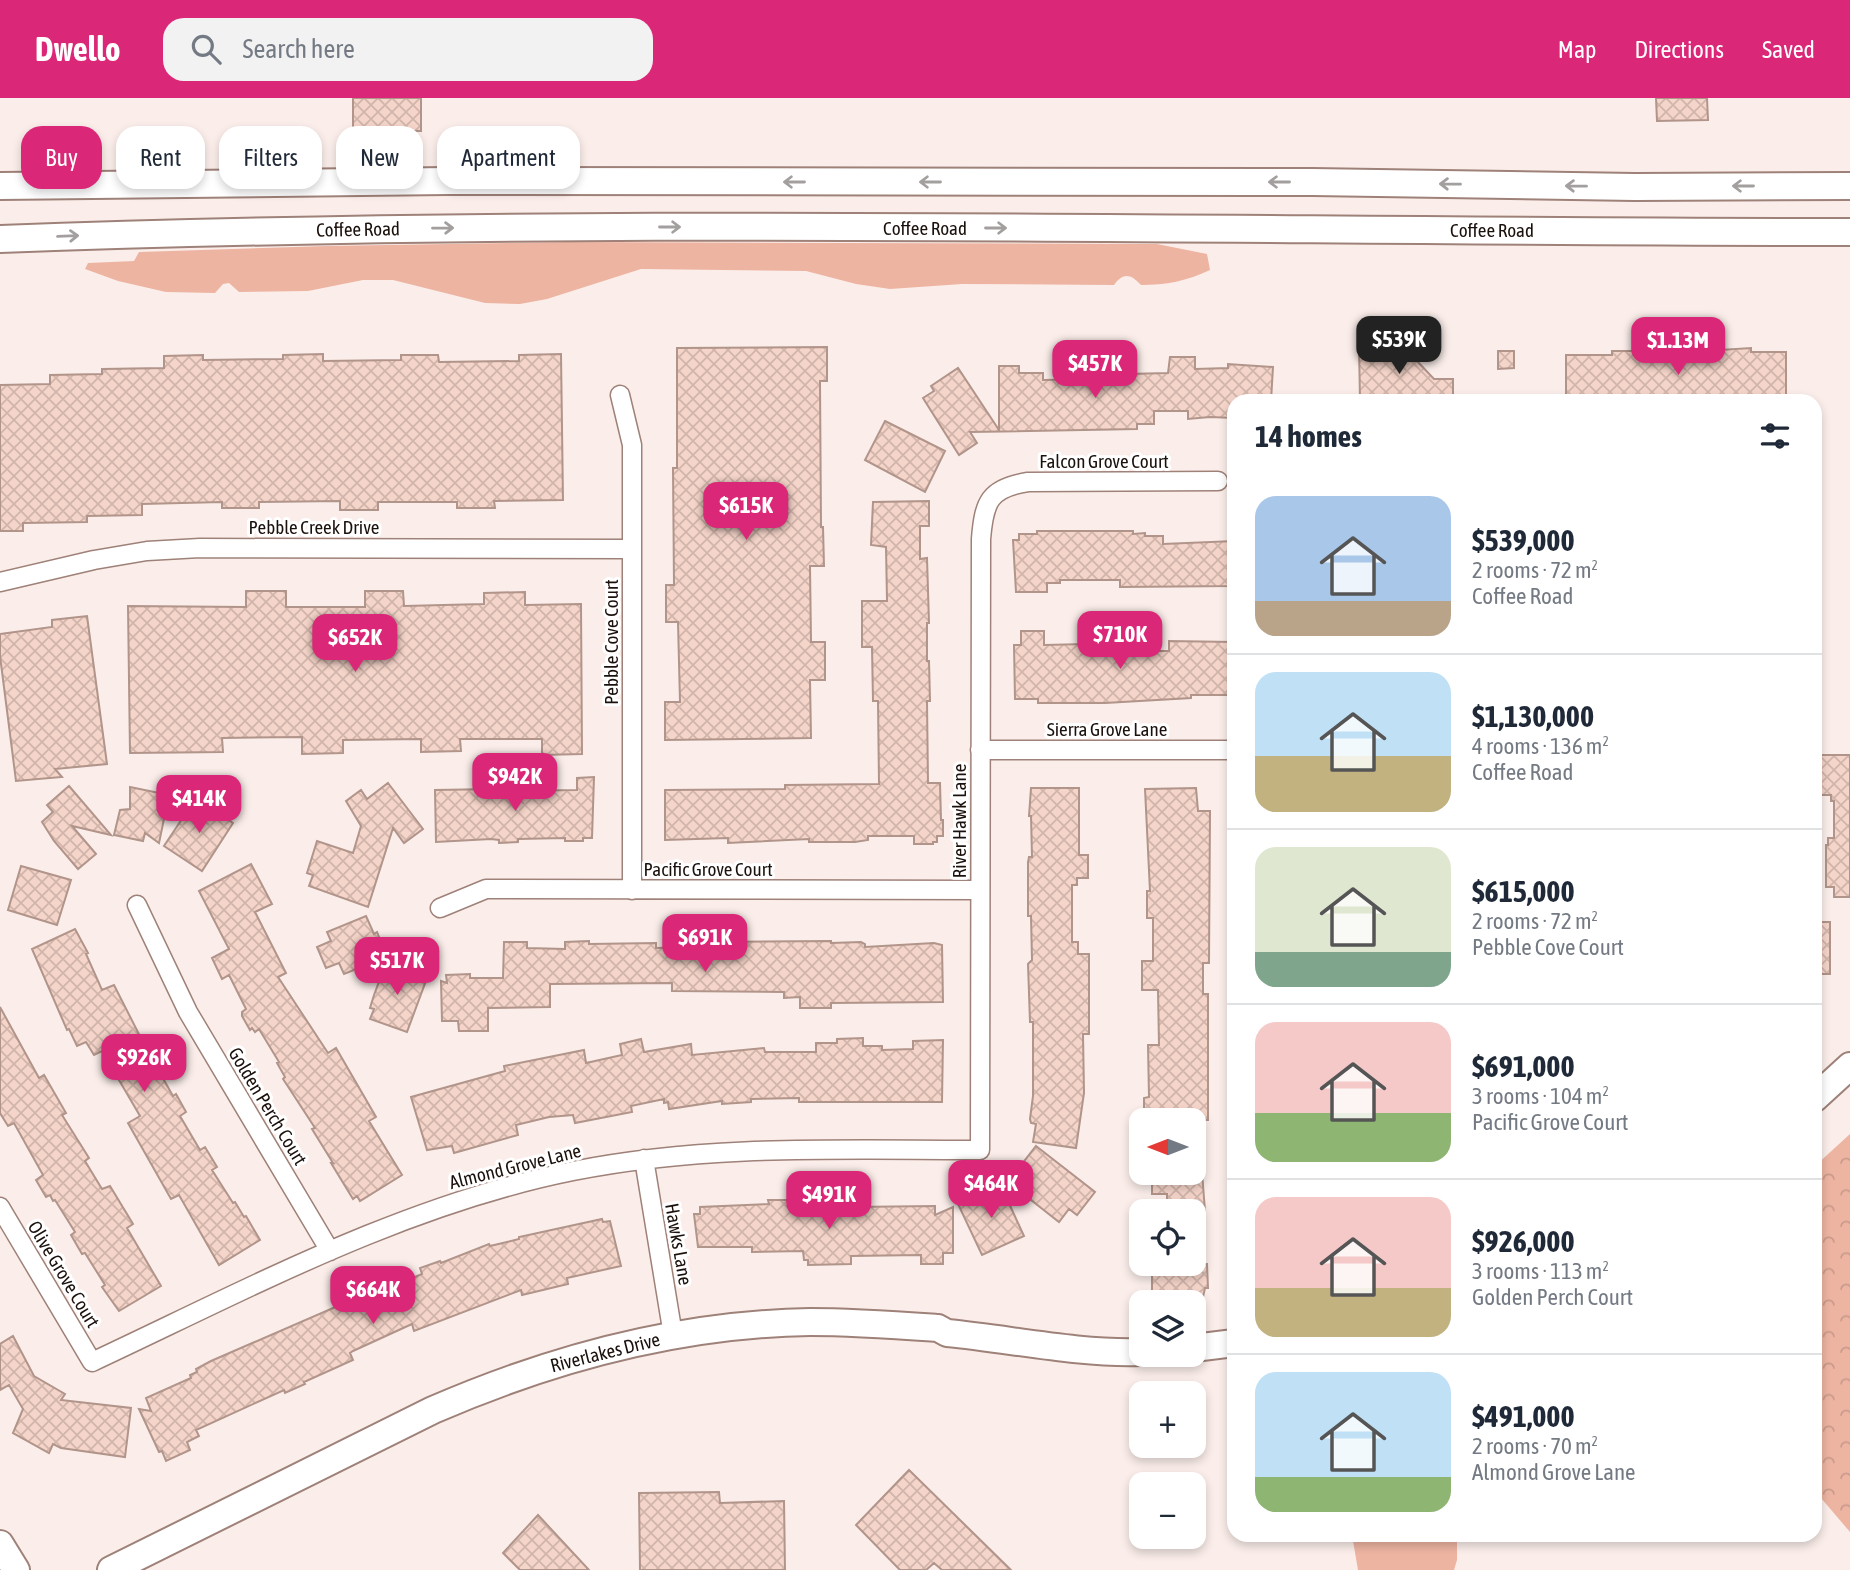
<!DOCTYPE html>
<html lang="en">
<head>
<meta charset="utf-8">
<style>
	body { margin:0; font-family:"Asap Condensed",sans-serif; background:#f2f2f3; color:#1f2937; height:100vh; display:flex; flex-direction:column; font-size:26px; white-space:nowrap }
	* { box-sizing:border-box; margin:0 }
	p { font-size:23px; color:#747a83 }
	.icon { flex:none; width:38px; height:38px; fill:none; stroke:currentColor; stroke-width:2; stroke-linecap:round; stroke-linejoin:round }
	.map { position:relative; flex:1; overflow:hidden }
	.sheet { position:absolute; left:1227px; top:296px; width:595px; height:1148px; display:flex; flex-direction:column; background:#fff; border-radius:21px; box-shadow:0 4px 10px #0003 }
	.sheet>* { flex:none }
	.guide { position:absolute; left:21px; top:28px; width:665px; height:63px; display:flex; gap:14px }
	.needle { width:46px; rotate:270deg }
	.controls { position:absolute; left:1129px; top:1010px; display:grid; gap:14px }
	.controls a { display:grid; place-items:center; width:77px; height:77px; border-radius:14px; background:#fff; box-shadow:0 4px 10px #0003; font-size:35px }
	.price { position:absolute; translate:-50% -60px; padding:0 16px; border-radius:14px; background:#db2777; color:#fff; font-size:23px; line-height:46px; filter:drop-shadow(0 2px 4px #0008) }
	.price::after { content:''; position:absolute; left:50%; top:42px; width:21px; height:16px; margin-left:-10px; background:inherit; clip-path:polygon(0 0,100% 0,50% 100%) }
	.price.selected { background:#222; color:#fff }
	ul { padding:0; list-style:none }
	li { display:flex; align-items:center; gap:21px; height:175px; padding:0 28px }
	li+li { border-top:2px solid #e0e1e3 }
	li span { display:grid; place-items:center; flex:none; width:196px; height:140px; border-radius:21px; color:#555 }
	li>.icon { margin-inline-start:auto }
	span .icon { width:84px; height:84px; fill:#fffc; stroke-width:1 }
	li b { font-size:30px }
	h2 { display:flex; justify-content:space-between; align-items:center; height:84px; padding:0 28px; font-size:30px }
	.pill { padding:0 24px; border-radius:21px; background:#fff; box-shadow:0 4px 10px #0003; font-size:24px; line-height:63px }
	.pill.selected { background:#db2777; color:#fff }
	header { display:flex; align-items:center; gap:42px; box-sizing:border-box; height:98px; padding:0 35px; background:#db2777; color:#fff }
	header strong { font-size:33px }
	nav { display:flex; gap:38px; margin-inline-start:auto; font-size:24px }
	.search { width:490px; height:63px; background:#f2f2f3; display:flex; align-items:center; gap:18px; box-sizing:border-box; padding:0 24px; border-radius:21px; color:#747a83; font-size:26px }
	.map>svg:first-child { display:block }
	.grass { fill:#edb4a2 }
	.park { fill:url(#park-crowns) }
	.building { fill:url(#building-cross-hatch); stroke:#b1948a; stroke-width:2 }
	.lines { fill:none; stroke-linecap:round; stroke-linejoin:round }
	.minor-casing { stroke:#9e8178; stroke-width:21 }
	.secondary-casing { stroke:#9e8178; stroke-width:30 }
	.minor { stroke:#fff; stroke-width:18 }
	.secondary { stroke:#fff; stroke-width:26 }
	.oneway { stroke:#a39f9e }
	.labels { text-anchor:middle; stroke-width:6; stroke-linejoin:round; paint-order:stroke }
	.street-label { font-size:19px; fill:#1a100c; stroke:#fff }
</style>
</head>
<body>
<header>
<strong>Dwello</strong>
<div class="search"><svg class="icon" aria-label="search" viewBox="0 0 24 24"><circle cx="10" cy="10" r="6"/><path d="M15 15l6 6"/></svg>Search here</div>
<nav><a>Map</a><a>Directions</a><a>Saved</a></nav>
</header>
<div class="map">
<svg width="1850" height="1472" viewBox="0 0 1850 1472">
	<defs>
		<pattern id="park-crowns" width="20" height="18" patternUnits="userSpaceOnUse" patternTransform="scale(1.75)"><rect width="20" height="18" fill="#edb4a2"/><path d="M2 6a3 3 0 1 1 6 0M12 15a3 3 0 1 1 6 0" fill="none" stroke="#cb9a8a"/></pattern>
		<pattern id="building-cross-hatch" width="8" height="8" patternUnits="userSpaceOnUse" patternTransform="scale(1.75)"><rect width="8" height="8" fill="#f5d4c9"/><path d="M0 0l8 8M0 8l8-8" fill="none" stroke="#d1b5ab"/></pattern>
	</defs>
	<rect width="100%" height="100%" fill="#fbeeea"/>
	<path class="grass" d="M568,144L1157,146L1207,156L1210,172C1187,183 1166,187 1141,187C1131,176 1123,174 1114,187L962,186L890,191L856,186L806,173L641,171L547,201L520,206L485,205L393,182H363L308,193L239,194L229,185L223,186L215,195L166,194L118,183L85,171L88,165L134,163L139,154L326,148Z
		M1352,1437H1457V1462L1454,1472H1358Z"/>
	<path class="park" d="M1850,1036V1434L1815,1393V1068Z"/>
	<path class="building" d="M353,0H421V33H353Z
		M1656,0H1707L1708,22L1657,23Z
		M1417,247V263L1434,281H1453V303H1360L1359,248Z
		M827,249V283H820L821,429H823L824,468H810L811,544H825V582H810L811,640L665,642V604H680L678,524H666V487H674L673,370H677V250Z
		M1751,250V254H1786V303H1566V257H1612V253H1636V257H1688V254Z
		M1498,253H1514V270L1498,271Z
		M323,256V263L401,262V257H438L439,264L519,263V257L561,256L563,402L494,403L495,410H457V404H378V412H340V403L259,404V410H222V404L142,406V417L87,418V424L23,425V433H0V287L50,286V277L102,276V271L164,270V258L203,257V262L283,261V257Z
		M1170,259H1195V271L1228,270V266L1273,269L1271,303H1234V320L1210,319L1188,321V313H1154V326H1137V331L970,334L977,345L959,357L923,300L934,293L931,288L958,270L999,332V268H1019V275H1043V282L1127,280V276L1168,275Z
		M885,323L945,353L925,394L865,362Z
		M929,403V428H920V461L927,460L929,525H927V563H929L930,603H927L928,685H940L941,722H943V738H937V744H933V746H914V738H868V742L855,744H809V741L728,745V740L665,742V692L785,691V687L879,686L878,603H873L872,549H862V503H887L886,449L871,447L873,404Z
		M1037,433H1133V436L1145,435V438H1163V446L1234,443V488L1120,489V482H1060V485H1047V494H1016L1013,442H1019V436H1037Z
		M246,493H286V509H365V493H403L404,508L484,506V495L525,494V507L581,506L582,656L542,657V641H460L461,653L421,654V641L343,642V655L302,656V639L222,640L223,654L130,655L128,508L246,509Z
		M87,518L107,666L55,671L62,679L16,683L0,558V536L52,529V522Z
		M1021,533H1044V547L1086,546V534H1112V553H1169V543L1234,544V597H1191V600L1105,605H1038V601H1015L1014,547H1021Z
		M1821,657H1850V799H1834V789H1826V747H1828V740H1834V703H1831V697H1815L1816,658Z
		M594,679L592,740H583V743H565V740L518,741V744L499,745V742L491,741L436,744L435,692L494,691V683H515V693L577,692V680Z
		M388,685L423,731L404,745L393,730L368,809L309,788L313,777L307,775L317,743L353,755L361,728L346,703L361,692L367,701Z
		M69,688L111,737L72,728L96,756L78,771L54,743L42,724L53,714L47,707Z
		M130,689L169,697L159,745L145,735L143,743L114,737L120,712L130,711Z
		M1031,690H1079V757H1088V780H1077V787H1072V844H1078V856H1089V936H1083L1084,995L1076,1050L1033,1044L1036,1026L1031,1025L1030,1021L1033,998V924H1030L1028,866L1032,862L1031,818H1028V764L1029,759H1032L1031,718H1029Z
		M1196,690L1198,713H1210L1209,865H1203V896H1208V1022H1144V1000L1149,999L1148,947H1159L1158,892H1142V863H1153V820H1147V793H1150L1145,691Z
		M196,700L233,725L202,773L164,748Z
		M251,766L272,806L255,814L286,875L278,879L328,955L336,950L376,1019L369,1023L402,1077L360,1103L357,1098L353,1101L331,1065H333L312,1031L315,1030L283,981L285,979L277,965L279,964L259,931L255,934L252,930L250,932L242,918V914L246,911L229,877L222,881L212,860L229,851L199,793Z
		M21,768L71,782L57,827L8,812Z
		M366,818L374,836L377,834L387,859L344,876L339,865L326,870L317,849L331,843L327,834Z
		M1815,824H1830V876H1815Z
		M75,831L88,855L86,856L102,892L114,887L147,952L173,998L176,996L186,1014L180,1018L200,1052L205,1049L217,1069L212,1072L233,1105L235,1104L244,1119L246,1118L260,1142L219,1167L179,1097L171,1101L128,1025L140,1018L102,953L94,957L86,944L77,948L69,931L67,932L32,851Z
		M589,843V846L656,845V850L691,849L693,844H710L831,843V845L861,844L865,846V849L934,845L942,847L943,904L831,905V910H800V899L784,900V894L672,893V885L550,886V909L488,910V933H459L458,923H442L441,883L447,885L446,877L470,876V880H503L504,844H527V850L565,851V844Z
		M386,865L427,880L407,934L370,921L374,911L370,910L374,897Z
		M0,909L39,980L44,977L66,1015L62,1017L89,1060L85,1063L102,1091L110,1088L133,1126L127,1130L161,1188L119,1213L102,1189L105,1187L85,1155L82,1156L71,1137L75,1134L55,1102L53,1103L50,1097L46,1099L36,1082L43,1077L14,1025L8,1028L0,1015Z
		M863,940V948H882V952L913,951V943L943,942L942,1004H799V1000L751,1001V1004L722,1006V1003L669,1011L668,1004L664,1005V1001L631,1008L632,1014L575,1025L573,1017L549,1019L516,1027L518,1037L454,1055L452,1048L427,1052L411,999L505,973L504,968L584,952L586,965L622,957L620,946L641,941L644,954L691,946L692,957L764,950L765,954H816V945H837V941Z
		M1036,1048L1095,1094L1077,1117L1069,1111L1059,1124L1008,1084Z
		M1152,1074H1202L1205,1113H1167V1096H1152Z
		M1000,1086L1024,1138L982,1157L958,1106Z
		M768,1102H790V1109H795V1113H829L828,1104H851V1109L935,1108V1117L953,1109V1155H943V1166H921V1157L851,1158V1166L808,1167V1162H804L803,1153L752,1154V1149H698L694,1116H700V1109L769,1106Z
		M602,1121L603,1124L610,1123L621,1168L567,1180L568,1186L522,1197L521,1192L414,1233L412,1226L353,1253L350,1255L353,1262L304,1284L305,1286L285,1295L284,1292L196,1332L199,1338L187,1344L190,1352L166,1363L162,1353L159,1354L139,1311L151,1313L146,1300L191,1280L190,1277L197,1274L196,1271L211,1263L379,1190V1193L415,1179L422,1176L420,1170L440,1163L441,1165L489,1146L490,1148L519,1141V1139Z
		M1152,1166H1207L1208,1190H1205L1203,1199L1152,1200Z
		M13,1238L34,1278L65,1296L61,1302L131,1310L125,1359L61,1350L53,1346L49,1355L13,1335L23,1311L9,1287L0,1292V1246Z
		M909,1372L1011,1472H942L934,1465L926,1472H900L856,1427Z
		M719,1394L720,1405L784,1403L785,1472H640L639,1395Z
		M538,1417L589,1472H520L503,1455Z"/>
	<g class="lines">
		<defs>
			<path id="minor" d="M620,297L632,347V792
				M0,484L94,462L147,453L200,450L632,451
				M980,652H1234
				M137,807L188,914L330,1153
				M440,810L486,791L980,792
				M644,1061L673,1237
				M0,1109L92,1264C248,1191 403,1107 573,1073C708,1046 844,1052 980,1052L981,441C984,404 989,390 1028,384L1218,383"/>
			<path id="secondary" d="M0,88L448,83L1312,84L1635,89L1850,88
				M0,141C616,118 1233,134 1850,134
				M1815,1000L1850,968
				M1194,1250L1234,1245
				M0,1446L16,1472
				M111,1472L433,1312C553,1260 679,1226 810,1224C853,1224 895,1227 938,1230L947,1235C1011,1241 1076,1256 1141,1254"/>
		</defs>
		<use href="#minor" class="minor-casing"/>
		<use href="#secondary" class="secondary-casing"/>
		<use href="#minor" class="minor"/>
		<use href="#secondary" class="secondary"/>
	</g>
	<defs><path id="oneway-shaft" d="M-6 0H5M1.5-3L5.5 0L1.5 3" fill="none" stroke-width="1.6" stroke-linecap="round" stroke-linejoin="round" transform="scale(1.75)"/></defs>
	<g class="oneway">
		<use href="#oneway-shaft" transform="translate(794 84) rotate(180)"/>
		<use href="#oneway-shaft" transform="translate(930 84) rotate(180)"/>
		<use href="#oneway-shaft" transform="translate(1279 84) rotate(-180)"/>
		<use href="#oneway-shaft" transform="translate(1450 86) rotate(-179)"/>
		<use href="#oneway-shaft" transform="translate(1576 88) rotate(-179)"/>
		<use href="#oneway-shaft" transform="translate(1743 88) rotate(180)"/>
		<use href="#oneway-shaft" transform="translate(670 129)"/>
		<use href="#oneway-shaft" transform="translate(443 130) rotate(-1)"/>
		<use href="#oneway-shaft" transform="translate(996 130)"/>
		<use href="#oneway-shaft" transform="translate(68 138) rotate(-2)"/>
	</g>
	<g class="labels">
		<g class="street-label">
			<text x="925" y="137">Coffee Road</text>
			<text transform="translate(358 131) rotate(-1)" y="7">Coffee Road</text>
			<text x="1492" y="139">Coffee Road</text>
			<text x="1104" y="370">Falcon Grove Court</text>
			<text x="314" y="436">Pebble Creek Drive</text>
			<text transform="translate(611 544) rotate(-90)" y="7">Pebble Cove Court</text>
			<text x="1107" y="638">Sierra Grove Lane</text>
			<text transform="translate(959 723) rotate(-90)" y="7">River Hawk Lane</text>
			<text x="708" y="778">Pacific Grove Court</text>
			<text transform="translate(268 1008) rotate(59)" y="7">Golden Perch Court</text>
			<text transform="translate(515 1068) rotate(-14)" y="7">Almond Grove Lane</text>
			<text transform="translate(679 1146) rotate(80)" y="7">Hawks Lane</text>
			<text transform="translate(64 1176) rotate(59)" y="7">Olive Grove Court</text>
			<text transform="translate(605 1254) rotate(-14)" y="7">Riverlakes Drive</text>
		</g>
	</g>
</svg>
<div class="controls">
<a><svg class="needle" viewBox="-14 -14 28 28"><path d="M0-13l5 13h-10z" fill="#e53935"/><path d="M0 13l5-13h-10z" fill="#747a83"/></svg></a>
<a><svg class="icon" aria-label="locate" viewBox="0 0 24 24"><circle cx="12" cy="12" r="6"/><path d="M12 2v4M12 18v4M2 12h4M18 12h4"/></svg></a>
<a><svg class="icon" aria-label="layers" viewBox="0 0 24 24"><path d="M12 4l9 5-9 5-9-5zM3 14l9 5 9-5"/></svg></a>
<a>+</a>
<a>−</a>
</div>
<b class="price selected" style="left:1399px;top:278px">$539K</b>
<b class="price" style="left:1678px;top:279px">$1.13M</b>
<b class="price" style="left:1095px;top:302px">$457K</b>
<b class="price" style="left:746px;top:444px">$615K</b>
<b class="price" style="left:1120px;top:573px">$710K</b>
<b class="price" style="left:355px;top:576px">$652K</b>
<b class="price" style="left:515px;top:715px">$942K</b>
<b class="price" style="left:199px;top:737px">$414K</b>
<b class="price" style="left:705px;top:876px">$691K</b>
<b class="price" style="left:397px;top:899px">$517K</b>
<b class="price" style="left:144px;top:996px">$926K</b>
<b class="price" style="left:991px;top:1122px">$464K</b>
<b class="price" style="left:829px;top:1133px">$491K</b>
<b class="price" style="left:373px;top:1228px">$664K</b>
<div class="guide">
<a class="pill selected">Buy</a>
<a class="pill">Rent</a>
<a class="pill">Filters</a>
<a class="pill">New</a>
<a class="pill">Apartment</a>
</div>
<section class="sheet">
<h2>14 homes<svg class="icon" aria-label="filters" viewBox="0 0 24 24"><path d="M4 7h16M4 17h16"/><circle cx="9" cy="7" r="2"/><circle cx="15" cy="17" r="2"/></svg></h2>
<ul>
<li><span style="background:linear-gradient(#a9c7e8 75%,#b9a48a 0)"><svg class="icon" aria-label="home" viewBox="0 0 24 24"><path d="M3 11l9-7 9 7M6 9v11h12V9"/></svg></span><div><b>$539,000</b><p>2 rooms · 72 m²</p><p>Coffee Road</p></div></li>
<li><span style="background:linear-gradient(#bfe0f5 60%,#c2b280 0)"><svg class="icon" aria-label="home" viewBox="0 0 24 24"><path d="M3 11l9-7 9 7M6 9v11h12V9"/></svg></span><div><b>$1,130,000</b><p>4 rooms · 136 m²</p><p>Coffee Road</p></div></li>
<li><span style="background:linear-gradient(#dfe7d0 75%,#7fa58c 0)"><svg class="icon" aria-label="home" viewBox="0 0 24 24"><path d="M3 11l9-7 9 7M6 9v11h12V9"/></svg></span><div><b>$615,000</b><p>2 rooms · 72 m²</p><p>Pebble Cove Court</p></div></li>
<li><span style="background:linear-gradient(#f6c9c9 65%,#8fb573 0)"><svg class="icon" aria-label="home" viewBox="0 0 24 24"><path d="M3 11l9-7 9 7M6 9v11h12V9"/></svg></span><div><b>$691,000</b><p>3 rooms · 104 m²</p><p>Pacific Grove Court</p></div></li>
<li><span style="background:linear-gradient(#f6c9c9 65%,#c2b280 0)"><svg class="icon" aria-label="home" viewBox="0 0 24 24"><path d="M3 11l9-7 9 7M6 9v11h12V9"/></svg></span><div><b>$926,000</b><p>3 rooms · 113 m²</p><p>Golden Perch Court</p></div></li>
<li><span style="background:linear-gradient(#bfe0f5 75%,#8fb573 0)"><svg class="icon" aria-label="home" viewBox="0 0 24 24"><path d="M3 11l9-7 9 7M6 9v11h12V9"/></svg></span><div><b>$491,000</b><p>2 rooms · 70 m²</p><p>Almond Grove Lane</p></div></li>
</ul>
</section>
</div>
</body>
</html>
